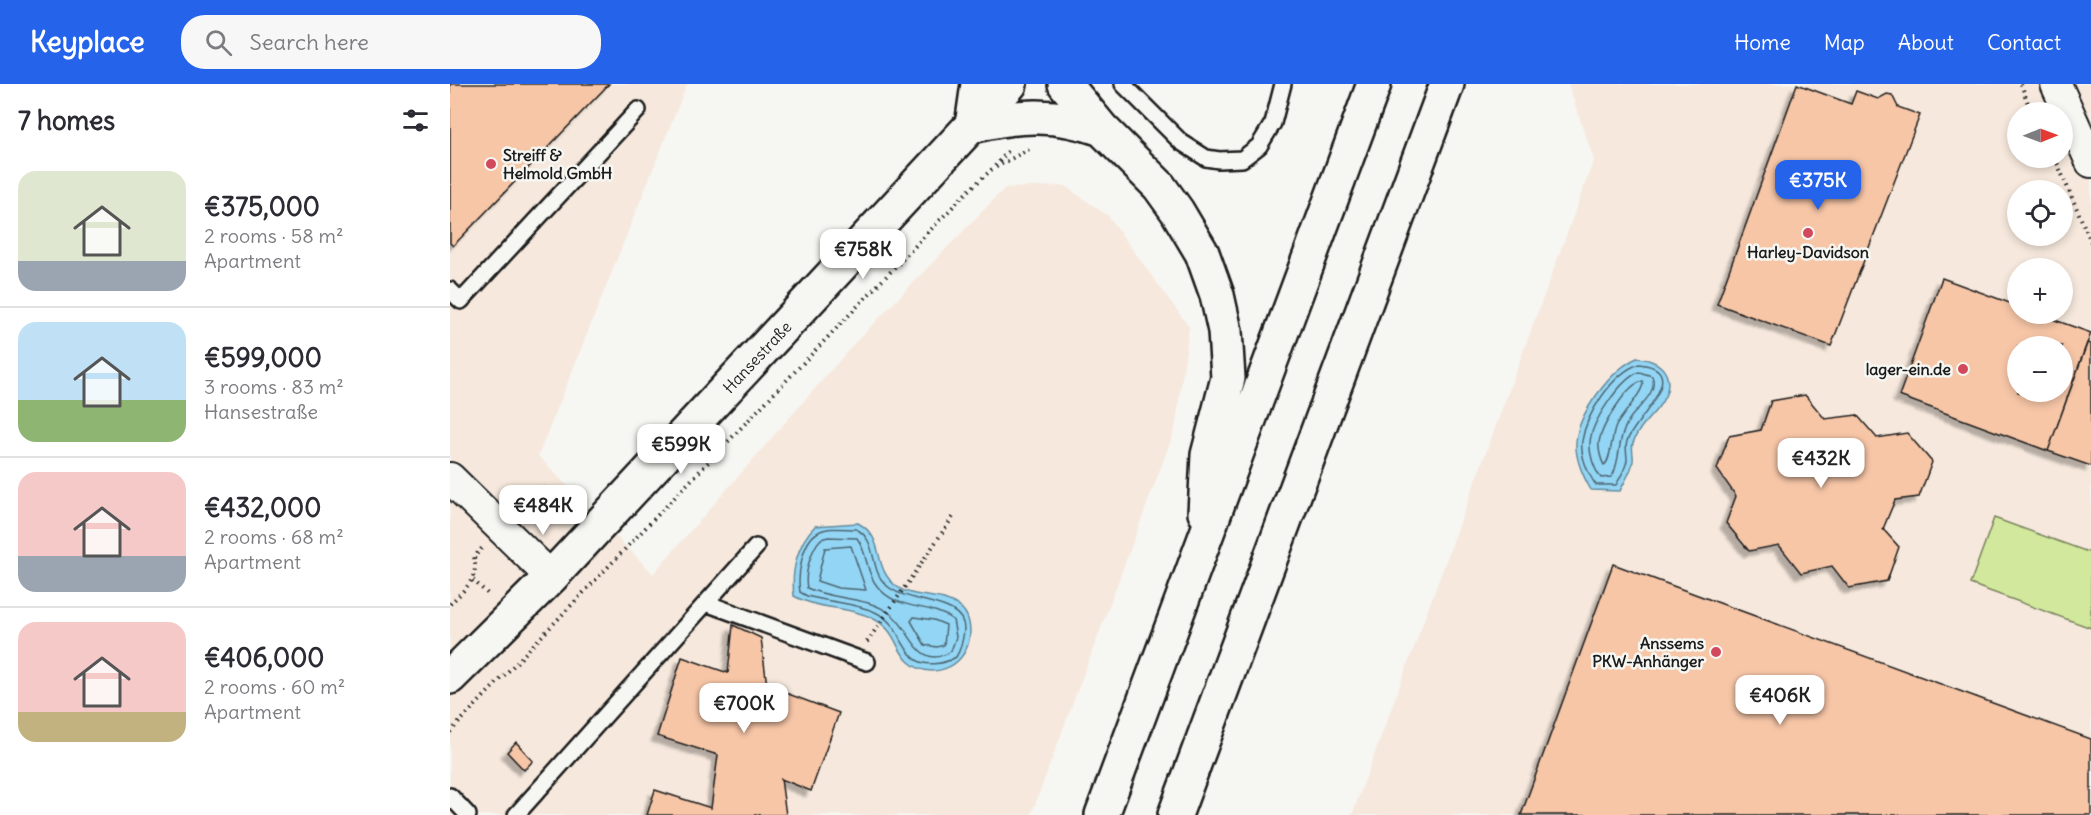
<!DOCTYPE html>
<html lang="en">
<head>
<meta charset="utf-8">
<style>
	body { margin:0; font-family:Delius,sans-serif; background:#f7f7f7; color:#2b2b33; height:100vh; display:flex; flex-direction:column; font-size:22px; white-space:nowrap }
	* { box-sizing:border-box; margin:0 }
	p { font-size:20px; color:#7c7c81 }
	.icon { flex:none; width:33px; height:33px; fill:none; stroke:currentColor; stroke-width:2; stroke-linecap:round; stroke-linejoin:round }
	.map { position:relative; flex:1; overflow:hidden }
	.sheet { display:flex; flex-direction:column; background:#fff; width:450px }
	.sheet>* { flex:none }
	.needle { width:39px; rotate:89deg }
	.tools { position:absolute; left:1557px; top:18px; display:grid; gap:12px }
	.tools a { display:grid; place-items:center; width:66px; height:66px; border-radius:50%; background:#fff; box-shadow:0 3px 9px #0003; font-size:30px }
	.price { position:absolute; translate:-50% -51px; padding:0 14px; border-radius:12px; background:#fff; color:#222; font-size:20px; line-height:39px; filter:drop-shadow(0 2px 3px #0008) }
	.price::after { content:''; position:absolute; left:50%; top:36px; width:18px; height:14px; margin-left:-9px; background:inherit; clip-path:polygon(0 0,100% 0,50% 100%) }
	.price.selected { background:#2563eb; color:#fff }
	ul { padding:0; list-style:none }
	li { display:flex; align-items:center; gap:18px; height:150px; padding:0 18px }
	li+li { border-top:2px solid #e1e1e2 }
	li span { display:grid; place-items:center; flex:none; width:168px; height:120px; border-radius:18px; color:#555 }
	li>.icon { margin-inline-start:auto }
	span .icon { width:72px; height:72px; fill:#fffc; stroke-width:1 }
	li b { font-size:26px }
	h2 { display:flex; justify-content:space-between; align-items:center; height:72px; padding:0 18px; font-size:26px }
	header { display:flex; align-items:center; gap:36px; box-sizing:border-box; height:84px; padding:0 30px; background:#2563eb; color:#fff }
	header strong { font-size:28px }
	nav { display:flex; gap:33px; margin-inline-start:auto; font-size:21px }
	.search { width:420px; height:54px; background:#f7f7f7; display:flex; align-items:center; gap:15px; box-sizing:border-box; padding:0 21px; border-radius:24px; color:#7c7c81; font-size:22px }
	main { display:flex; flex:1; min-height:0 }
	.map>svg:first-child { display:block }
	.built { fill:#f6e8dc; fill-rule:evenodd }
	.green { fill:#d2e89d; stroke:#77825c; stroke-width:1.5 }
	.water { fill:#93d5f4; stroke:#638b9e; stroke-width:1.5 }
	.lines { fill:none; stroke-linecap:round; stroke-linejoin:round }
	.shore { stroke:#4c6672; stroke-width:1.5 }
	.building { fill:#f7c6a7; stroke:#1c1c1c; stroke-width:1.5; fill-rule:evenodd; filter:url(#shadow) }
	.service-casing { stroke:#1c1c1c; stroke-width:20 }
	.minor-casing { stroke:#1c1c1c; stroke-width:34 }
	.secondary-casing { stroke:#1c1c1c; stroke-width:38 }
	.motorway-casing { stroke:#1c1c1c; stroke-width:38 }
	.path { stroke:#1c1c1c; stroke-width:4; stroke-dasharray:1.5 4.5; stroke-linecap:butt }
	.service { stroke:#f6f6f2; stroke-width:15 }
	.minor { stroke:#f6f6f2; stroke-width:30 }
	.secondary { stroke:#f6f6f2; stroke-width:33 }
	.motorway { stroke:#f6f6f2; stroke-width:33 }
	.poi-dot { fill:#d1495b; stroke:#f6f6f2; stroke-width:2 }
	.labels { text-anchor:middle; stroke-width:5; stroke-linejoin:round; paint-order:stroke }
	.poi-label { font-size:16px; font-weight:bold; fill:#1c1c1c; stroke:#f6f6f2; text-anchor:end }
	.street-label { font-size:16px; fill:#1c1c1c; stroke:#f6f6f2 }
</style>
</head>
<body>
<header>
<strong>Keyplace</strong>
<div class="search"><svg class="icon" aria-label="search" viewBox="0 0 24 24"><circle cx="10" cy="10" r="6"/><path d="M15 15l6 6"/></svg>Search here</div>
<nav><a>Home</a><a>Map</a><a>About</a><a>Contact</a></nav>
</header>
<main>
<section class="sheet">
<h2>7 homes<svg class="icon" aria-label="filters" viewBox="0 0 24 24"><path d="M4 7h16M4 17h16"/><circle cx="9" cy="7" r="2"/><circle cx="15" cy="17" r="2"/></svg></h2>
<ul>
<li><span style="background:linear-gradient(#dfe7d0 75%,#9aa5b1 0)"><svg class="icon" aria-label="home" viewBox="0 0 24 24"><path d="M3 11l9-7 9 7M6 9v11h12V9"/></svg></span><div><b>€375,000</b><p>2 rooms · 58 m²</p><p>Apartment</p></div></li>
<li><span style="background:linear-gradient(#bfe0f5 65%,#8fb573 0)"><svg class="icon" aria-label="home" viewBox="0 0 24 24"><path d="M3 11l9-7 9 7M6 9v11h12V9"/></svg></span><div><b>€599,000</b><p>3 rooms · 83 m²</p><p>Hansestraße</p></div></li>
<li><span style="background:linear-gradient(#f6c9c9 70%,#9aa5b1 0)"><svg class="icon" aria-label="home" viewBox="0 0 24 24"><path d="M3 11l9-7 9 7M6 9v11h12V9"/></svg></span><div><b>€432,000</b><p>2 rooms · 68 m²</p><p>Apartment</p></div></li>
<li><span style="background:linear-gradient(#f6c9c9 75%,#c2b280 0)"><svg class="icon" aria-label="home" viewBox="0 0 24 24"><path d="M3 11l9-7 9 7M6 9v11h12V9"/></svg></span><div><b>€406,000</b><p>2 rooms · 60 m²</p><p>Apartment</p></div></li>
</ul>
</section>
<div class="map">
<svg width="1641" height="731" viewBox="0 0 1641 731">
	<defs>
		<filter id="shadow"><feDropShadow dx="-5.5" dy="5.5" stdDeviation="1.5" flood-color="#0004"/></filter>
	</defs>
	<rect width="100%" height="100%" fill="#f6f6f2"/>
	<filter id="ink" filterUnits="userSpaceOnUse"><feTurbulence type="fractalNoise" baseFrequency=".0167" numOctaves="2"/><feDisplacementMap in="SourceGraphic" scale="12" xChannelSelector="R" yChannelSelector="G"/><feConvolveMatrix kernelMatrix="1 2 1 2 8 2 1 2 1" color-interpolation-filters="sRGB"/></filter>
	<g filter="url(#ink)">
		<path class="built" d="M0,0H237L88,372L203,490L403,261L555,104L615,102L658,132L739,243L725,345L581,731H0Z
			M1118,0H1641V731H902L1144,76ZM1568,28H1612V74H1568ZM1568,106H1612V152H1568ZM1568,184H1612V230H1568ZM1568,262H1612V308H1568Z"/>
		<path class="green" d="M1544,434L1641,469V544L1520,500Z"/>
		<path class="water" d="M1187,274C1219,277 1227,300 1207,325C1198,336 1188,344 1183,359C1181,365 1184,371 1183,377C1182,387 1174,398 1170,407L1141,406C1133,392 1125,375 1126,358C1128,329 1162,285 1187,274Z
			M408,439C437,455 421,482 446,502C466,517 495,507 513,526C520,534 521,547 519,556C514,584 480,597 459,578C444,564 447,546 422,534C398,522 369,526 344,512C341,487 347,460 365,442Z"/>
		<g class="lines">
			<path class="shore" d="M1189,280C1243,285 1185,335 1177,357C1175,363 1177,369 1177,376C1176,384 1170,394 1166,401H1146C1138,390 1130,371 1132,357C1136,330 1163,289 1189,280Z
				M1189,288L1202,292C1209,309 1187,323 1179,336C1166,357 1172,372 1162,393L1151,394C1144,385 1139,370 1140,359C1141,338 1170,296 1189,288Z
				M1193,297C1195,307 1172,330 1166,342C1161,353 1161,378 1154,381C1151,376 1148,365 1149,358C1152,342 1177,299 1193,297Z
				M406,445C428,456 419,484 435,500C456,522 515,513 514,546C513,556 511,565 506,573C495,580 473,584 463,573C447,556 448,539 425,528C405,519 379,518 357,512L350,508C347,492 352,458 367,449C377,442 395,445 406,445Z
				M378,453L407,454C418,469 415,487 427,502C447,528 479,518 503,536L506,553L501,567C468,589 461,545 442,531C416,511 385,517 357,504C354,490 361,465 371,455Z
				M401,462L416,506L388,504L367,497L375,464Z
				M464,533L484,536L496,541L494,561L487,563L475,561L461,537Z"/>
		</g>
		<path class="building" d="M0,0H159L3,162L0,159Z
			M1347,0L1401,20L1406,7L1428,15L1437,10L1442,11L1448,23L1470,31L1381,262L1267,220Z
			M1492,194L1568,222V230H1588L1641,249L1598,367L1449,312ZM1568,262H1612V308H1568Z
			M1637,259L1641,260V382L1598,367Z
			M1355,311L1375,335L1407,331L1427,354L1457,349L1482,378L1469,413L1445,416L1433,445L1449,463L1437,497L1399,504L1382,482L1351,489L1329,461L1299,467L1276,439L1286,412L1267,385L1279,352L1311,346L1321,317Z
			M1163,480L1641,655V731H1071Z
			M283,541L311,554L317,602L389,629L361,707L331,695L336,731H197L205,706L261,724L268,671L207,652L232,573L278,589Z
			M66,658L83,677L74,686L57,668Z"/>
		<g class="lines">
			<defs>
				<path id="service" d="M673,0L731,58L756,74L769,76L792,75L809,62L823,39L833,0
					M0,206L11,217L188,26
					M256,519L417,578
					M0,712L18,731
					M66,731L306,463"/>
				<path id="minor" d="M1606,0L1641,78
					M0,394L101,493"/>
				<path id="secondary" d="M0,593L101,493L560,0"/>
				<path id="motorway" d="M528,0L522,42C568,30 607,29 652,45
					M615,0L652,45L709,102L727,127L752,169L767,211L775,247L778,294L758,371L755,429
					M652,731L924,0
					M725,731L997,0"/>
			</defs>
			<use href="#service" class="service-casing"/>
			<use href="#minor" class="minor-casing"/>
			<use href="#secondary" class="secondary-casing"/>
			<use href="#motorway" class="motorway-casing"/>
			<path class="path" d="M1571,0L1581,28
				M1605,74L1641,158
				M545,82L560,65
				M71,423L90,403L109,413L132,410L135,413
				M23,496L40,512
				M0,520C15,505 29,495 24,473L33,463
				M417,558L505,430
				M0,648L513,112L541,86L581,64"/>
			<use href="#service" class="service"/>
			<use href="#minor" class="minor"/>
			<use href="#secondary" class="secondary"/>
			<use href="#motorway" class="motorway"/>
		</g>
	</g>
	<g class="poi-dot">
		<circle cx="41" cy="80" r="6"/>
		<circle cx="1358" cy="149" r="6"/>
		<circle cx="1513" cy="285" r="6"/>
		<circle cx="1266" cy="568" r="6"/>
	</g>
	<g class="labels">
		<g class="poi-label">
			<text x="53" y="77" text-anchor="start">Streiff &amp;<tspan x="53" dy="18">Helmold GmbH</tspan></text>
			<text x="1358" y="174" text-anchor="middle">Harley-Davidson</text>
			<text x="1501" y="291">lager-ein.de</text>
			<text x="1254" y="565">Anssems<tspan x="1254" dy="18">PKW-Anhänger</tspan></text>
		</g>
		<g class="street-label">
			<text transform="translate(307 273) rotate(-47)" y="6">Hansestraße</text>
		</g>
	</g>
</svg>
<div class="tools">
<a><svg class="needle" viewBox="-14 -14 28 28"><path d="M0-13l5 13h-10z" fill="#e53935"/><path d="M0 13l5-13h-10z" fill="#7c7c81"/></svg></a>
<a><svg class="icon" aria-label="locate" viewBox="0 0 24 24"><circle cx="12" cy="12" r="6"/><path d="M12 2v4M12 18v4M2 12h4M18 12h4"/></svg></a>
<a>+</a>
<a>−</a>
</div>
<b class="price selected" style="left:1368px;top:127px">€375K</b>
<b class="price" style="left:413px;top:196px">€758K</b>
<b class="price" style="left:231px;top:391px">€599K</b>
<b class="price" style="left:1371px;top:405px">€432K</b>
<b class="price" style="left:93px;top:452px">€484K</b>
<b class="price" style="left:1330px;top:642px">€406K</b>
<b class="price" style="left:294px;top:650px">€700K</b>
</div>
</main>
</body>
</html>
